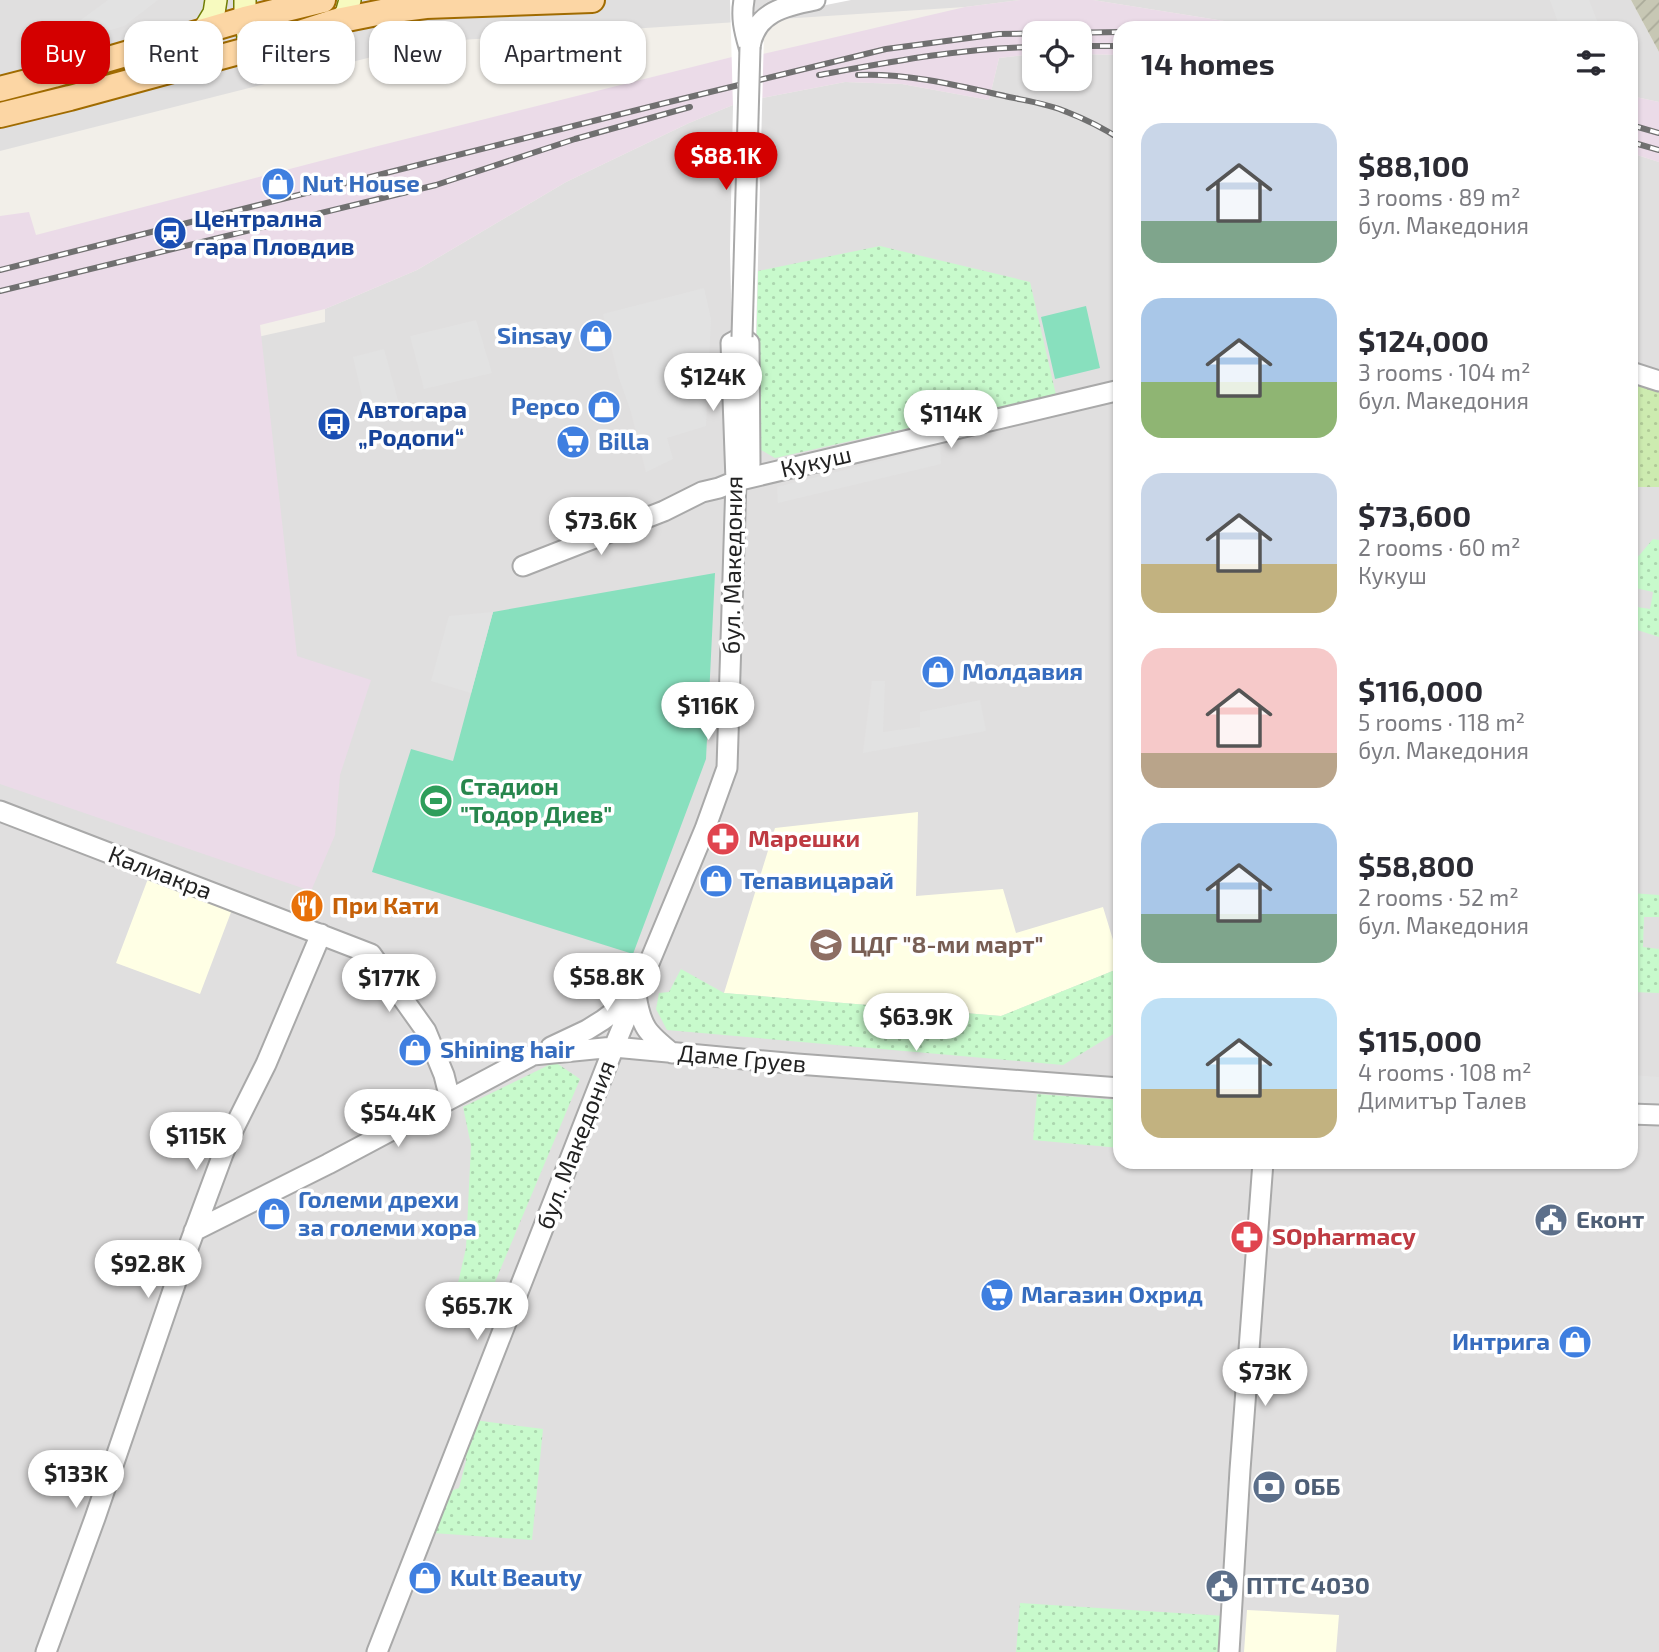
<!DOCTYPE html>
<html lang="en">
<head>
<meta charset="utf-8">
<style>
	body { margin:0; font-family:"Exo 2",sans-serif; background:#f7f7f7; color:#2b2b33; height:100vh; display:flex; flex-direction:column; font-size:26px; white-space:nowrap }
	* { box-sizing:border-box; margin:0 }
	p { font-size:23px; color:#7c7c81 }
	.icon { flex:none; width:38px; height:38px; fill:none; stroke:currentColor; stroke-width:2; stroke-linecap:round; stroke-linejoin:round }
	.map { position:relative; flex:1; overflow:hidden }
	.details { position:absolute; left:1113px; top:21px; width:525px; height:1148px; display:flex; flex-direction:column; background:#fff; border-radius:21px; box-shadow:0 2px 5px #0004 }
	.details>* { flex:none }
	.banner { position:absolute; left:21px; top:21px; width:665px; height:63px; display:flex; gap:14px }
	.tools { position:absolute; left:1022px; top:21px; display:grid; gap:14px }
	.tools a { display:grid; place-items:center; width:70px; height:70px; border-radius:14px; background:#fff; box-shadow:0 2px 5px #0004; font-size:35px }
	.price { position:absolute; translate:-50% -60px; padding:0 16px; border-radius:24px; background:#fff; color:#222; font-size:23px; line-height:46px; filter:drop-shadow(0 2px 4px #0008) }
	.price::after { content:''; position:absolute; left:50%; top:42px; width:21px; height:16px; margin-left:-10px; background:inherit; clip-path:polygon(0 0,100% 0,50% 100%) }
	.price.current { background:#d40000; color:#fff }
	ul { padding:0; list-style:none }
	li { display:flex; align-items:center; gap:21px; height:175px; padding:0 28px }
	li span { display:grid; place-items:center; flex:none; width:196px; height:140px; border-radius:21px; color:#555 }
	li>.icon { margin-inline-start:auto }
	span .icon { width:84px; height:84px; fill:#fffc; stroke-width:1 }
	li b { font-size:30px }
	h2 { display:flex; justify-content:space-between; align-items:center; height:84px; padding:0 28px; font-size:30px }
	.tag { padding:0 24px; border-radius:21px; background:#fff; box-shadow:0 2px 5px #0004; font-size:24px; line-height:63px }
	.tag.current { background:#d40000; color:#fff }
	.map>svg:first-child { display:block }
	.residential { fill:#e0dfdf }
	.industrial { fill:#ebdbe8 }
	.education { fill:#ffffe5 }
	.construction { fill:url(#construction-furrows) }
	.grass { fill:url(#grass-dots) }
	.park { fill:url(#park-dots) }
	.pitch { fill:#88e0be }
	.parking { fill:#e2e2e2 }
	.pier { fill:#fff }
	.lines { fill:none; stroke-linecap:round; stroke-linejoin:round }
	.tertiary-casing { stroke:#a9a9a9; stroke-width:23 }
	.secondary-casing { stroke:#707d05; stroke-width:24 }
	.primary-casing { stroke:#a06b00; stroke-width:28 }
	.tertiary { stroke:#fff; stroke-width:19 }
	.secondary { stroke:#f7fabf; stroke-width:21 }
	.primary { stroke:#fcd6a4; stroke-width:24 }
	.rail-casing { stroke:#707070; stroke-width:6 }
	.rail { stroke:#fff; stroke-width:3.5; stroke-dasharray:10; stroke-linecap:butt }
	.tertiary-bridge-casing { stroke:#a9a9a9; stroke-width:23; stroke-linecap:butt }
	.tertiary-bridge { stroke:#fff; stroke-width:19 }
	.labels { text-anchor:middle; stroke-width:7; stroke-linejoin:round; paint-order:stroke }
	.shop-label { font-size:24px; font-weight:bold; fill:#366cbe; stroke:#fff; text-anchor:start }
	.transit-label { font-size:24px; font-weight:bold; fill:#164399; stroke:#fff; text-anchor:start }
	.street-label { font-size:24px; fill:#222; stroke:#fff }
	.leisure-label { font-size:24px; font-weight:bold; fill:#27864d; stroke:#fff; text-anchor:start }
	.health-label { font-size:24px; font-weight:bold; fill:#be3a42; stroke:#fff; text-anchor:start }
	.food-label { font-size:24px; font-weight:bold; fill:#c56008; stroke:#fff; text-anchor:start }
	.education-label { font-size:24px; font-weight:bold; fill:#785e54; stroke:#fff; text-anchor:start }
	.service-label { font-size:24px; font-weight:bold; fill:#4e5e75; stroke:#fff; text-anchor:start }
</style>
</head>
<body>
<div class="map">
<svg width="1659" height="1652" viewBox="0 0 1659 1652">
	<defs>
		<pattern id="construction-furrows" width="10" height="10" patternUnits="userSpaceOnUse" patternTransform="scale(1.75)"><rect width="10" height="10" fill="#c7c7b4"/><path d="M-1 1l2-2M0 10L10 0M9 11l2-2" fill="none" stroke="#abab9a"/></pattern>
		<pattern id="grass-dots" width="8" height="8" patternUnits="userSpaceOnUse" patternTransform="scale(1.75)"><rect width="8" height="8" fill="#cdebb0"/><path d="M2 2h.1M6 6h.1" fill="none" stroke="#b0c997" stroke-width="1.8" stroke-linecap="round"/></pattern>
		<pattern id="park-dots" width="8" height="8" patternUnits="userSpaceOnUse" patternTransform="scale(1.75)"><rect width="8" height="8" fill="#c8facc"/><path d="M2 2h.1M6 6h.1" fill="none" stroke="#acd6af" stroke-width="1.8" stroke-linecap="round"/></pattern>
	</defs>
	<rect width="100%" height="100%" fill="#f2efe9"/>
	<path class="residential" d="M0,0H1020L965,7L431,42L0,151Z
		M1093,0H1631L1659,52V102L1631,96V28H1268Z
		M1034,54V79H1080V54L1120,55V1162H1631V153L1659,162V1652H0V399L11,392L325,322V309L417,270L566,182L689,123L733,105L762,98L845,82L902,84L989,100L999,58Z"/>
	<path class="industrial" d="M1020,0H1093L1268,28H1120V55L1080,54V33H1034V54L999,58L989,100L902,84L845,82L762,98L763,54L965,7Z
		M732,57L733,105L689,123L566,182L417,270L325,309L260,325L297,656L371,680L340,775L335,835L311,891L0,784V216L29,212L36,235L378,146Z
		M1631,96L1659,102V162L1631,153Z"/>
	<path class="education" d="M918,812L916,896L1003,889L1016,933L1103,907L1120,963V968L1001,1016L724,993L775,828Z
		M149,876L233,907L200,994L116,963Z
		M1247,1610L1339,1615L1336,1652H1244Z"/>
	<path class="construction" d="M1631,0H1659V52Z"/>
	<path class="grass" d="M1631,377L1659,388V487H1631Z"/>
	<path class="park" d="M880,246L1030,282L1056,395L775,458L754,446L758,271Z
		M1653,539L1659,540V637L1631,628V606L1650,609L1653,593V592L1631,587V565Z
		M1631,893L1659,895V917H1644L1643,947L1659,949V993L1631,992Z
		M1120,968V1030L1063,1065L667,1030L656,1009L659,993L669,992L681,969L724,993L1001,1016Z
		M555,1062L580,1079L490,1294L458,1283L466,1248L471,1145L463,1107Z
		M1037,1094L1120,1100V1148L1033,1140Z
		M474,1420L543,1429L532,1540L433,1533L448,1492L459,1488L466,1461L464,1447Z
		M1020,1603L1225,1616L1222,1652H1016Z"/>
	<path class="pitch" d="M1086,306L1100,368L1055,379L1041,317Z
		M715,573L706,759L633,954L372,872L411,749L453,761L493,612Z"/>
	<path class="parking" d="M108,0H158L124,26L72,42L70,28Z
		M1550,0H1589L1600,28H1560Z
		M704,288L711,319L706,426L667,438L673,459L646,472L631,412L619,378L603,314Z
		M476,320L492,373L424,389L410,336Z
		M384,349L401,411L404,422L367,417L353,357Z
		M940,446L941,464L778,503L777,487Z
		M493,612L471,693L431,681L449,616Z
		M872,681H885L883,732L920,727V712L980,700L986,731L863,753Z
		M1631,1075L1659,1077V1110L1631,1108Z"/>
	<path class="pier" d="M730,0H754V18L785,0H851L806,9L771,23L764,33L756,337H732L730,251L733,105Z"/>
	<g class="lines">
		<defs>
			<path id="tertiary" d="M744,0C741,17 744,30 749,47
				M750,47C755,12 785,6 815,0
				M1631,372L1659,381
				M523,566L664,511L702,492L719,488L736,481L1120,390
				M0,811L371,954L426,1031L444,1075L450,1099
				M636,995C641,1027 647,1033 672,1053
				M551,1047L587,1030L603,1020L635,996
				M1631,1114L1659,1115
				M194,1231L328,1164L533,1055L614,1047L797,1064L1120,1088
				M46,1652L95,1518L181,1267L223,1154L234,1128L266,1064L321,934
				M377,1652L614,1047L705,829L727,768L736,481L731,343L742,337L749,343L750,464L736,481
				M1229,1652L1240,1470L1263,1162"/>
			<path id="secondary" d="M245,0V19L250,49
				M337,21L346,14L350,0
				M203,31L214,13L216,0"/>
			<path id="primary" d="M0,89L54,75L245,19L323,0
				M0,115L70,98L250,49L337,21L387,11L426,6L592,0"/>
		</defs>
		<use href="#tertiary" class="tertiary-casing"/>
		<use href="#secondary" class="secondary-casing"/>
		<use href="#primary" class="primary-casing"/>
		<use href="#tertiary" class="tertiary"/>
		<use href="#secondary" class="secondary"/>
		<use href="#primary" class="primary"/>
		<defs>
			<path id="rail" d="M1080,46H1120
				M819,75C890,62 962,48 1034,47
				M858,75C908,73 960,86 1009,97C1028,101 1049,104 1067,112C1085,119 1103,128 1120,139
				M1631,125L1659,133
				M1631,142L1659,150
				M0,270L661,104L886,49L999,34L1120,32
				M0,291L436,185L575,139L690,107"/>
		</defs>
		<use href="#rail" class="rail-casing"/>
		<use href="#rail" class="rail"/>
		<defs>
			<path id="tertiary-bridge" d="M742,337L750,47"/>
		</defs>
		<use href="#tertiary-bridge" class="tertiary-bridge-casing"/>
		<use href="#tertiary-bridge" class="tertiary-bridge"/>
	</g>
	<defs>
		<symbol id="shop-disc" viewBox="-11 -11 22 22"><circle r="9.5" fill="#3f7fe0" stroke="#fff"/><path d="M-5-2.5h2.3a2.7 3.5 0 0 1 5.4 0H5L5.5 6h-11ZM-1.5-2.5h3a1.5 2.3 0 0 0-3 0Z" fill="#fff"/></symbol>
		<symbol id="station-disc" viewBox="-11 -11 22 22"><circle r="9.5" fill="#1a4fb4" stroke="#fff"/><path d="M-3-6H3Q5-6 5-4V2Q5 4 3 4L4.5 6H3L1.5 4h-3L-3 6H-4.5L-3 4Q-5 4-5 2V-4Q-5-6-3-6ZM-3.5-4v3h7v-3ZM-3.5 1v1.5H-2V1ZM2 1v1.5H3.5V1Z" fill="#fff"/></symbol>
		<symbol id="bus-disc" viewBox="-11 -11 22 22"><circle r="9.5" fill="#1a4fb4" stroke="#fff"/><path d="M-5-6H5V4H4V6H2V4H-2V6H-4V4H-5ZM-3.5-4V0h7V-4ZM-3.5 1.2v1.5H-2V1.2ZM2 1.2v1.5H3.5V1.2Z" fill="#fff"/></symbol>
		<symbol id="supermarket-disc" viewBox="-11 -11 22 22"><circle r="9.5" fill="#3f7fe0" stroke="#fff"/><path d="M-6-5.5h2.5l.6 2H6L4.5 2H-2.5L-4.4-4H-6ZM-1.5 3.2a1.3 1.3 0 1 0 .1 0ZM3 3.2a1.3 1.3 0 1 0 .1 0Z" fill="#fff"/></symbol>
		<symbol id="stadium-disc" viewBox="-11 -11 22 22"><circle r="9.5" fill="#2e9e5b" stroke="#fff"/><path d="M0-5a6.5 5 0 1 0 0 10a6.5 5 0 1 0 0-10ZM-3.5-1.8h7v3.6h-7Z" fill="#fff"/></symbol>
		<symbol id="pharmacy-disc" viewBox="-11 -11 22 22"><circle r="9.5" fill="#e0444e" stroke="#fff"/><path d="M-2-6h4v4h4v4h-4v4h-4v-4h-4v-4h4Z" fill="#fff"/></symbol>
		<symbol id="restaurant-disc" viewBox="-11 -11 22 22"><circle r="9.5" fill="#e8710a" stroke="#fff"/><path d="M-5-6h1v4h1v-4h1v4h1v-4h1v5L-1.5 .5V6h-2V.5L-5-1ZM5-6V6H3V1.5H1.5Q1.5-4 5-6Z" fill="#fff"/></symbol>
		<symbol id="school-disc" viewBox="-11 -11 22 22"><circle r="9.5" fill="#8d6e63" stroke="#fff"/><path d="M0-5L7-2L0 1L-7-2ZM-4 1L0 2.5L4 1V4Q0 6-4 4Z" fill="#fff"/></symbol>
		<symbol id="civic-disc" viewBox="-11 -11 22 22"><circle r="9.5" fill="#5c6f8a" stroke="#fff"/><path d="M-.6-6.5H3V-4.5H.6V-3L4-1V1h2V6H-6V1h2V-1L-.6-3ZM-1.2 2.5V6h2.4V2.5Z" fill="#fff"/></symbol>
		<symbol id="bank-disc" viewBox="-11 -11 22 22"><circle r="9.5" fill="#5c6f8a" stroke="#fff"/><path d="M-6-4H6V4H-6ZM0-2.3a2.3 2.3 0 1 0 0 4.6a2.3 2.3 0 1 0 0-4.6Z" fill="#fff"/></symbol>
	</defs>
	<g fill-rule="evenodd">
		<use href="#shop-disc" x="259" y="165" width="38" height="38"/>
		<use href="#station-disc" x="151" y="214" width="38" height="38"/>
		<use href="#shop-disc" x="577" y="317" width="38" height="38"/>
		<use href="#shop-disc" x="585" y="388" width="38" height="38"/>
		<use href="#bus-disc" x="315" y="405" width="38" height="38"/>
		<use href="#supermarket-disc" x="554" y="423" width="38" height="38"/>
		<use href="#shop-disc" x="919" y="653" width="38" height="38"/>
		<use href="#stadium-disc" x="417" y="782" width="38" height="38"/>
		<use href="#pharmacy-disc" x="704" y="820" width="38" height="38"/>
		<use href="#shop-disc" x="697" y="862" width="38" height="38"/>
		<use href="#restaurant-disc" x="288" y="887" width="38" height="38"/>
		<use href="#school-disc" x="807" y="926" width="38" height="38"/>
		<use href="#shop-disc" x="396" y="1031" width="38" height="38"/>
		<use href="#shop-disc" x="255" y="1195" width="38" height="38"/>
		<use href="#civic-disc" x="1532" y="1201" width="38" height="38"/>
		<use href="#pharmacy-disc" x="1228" y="1218" width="38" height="38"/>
		<use href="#supermarket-disc" x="978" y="1276" width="38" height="38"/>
		<use href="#shop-disc" x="1556" y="1323" width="38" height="38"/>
		<use href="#bank-disc" x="1250" y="1468" width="38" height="38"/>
		<use href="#shop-disc" x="406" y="1559" width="38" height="38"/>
		<use href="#civic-disc" x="1203" y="1567" width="38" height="38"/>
	</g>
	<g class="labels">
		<g class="shop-label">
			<text x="302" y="192">Nut House</text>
			<text x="572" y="344" text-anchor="end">Sinsay</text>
			<text x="580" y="415" text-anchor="end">Pepco</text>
			<text x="598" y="450">Billa</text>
			<text x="962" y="680">Молдавия</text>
			<text x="740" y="889">Тепавицарай</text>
			<text x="440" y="1058">Shining hair</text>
			<text x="298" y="1208">Големи дрехи<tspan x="298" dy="28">за големи хора</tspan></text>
			<text x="1021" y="1303">Магазин Охрид</text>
			<text x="1550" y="1350" text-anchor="end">Интрига</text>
			<text x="450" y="1586">Kult Beauty</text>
		</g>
		<g class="transit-label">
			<text x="194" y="227">Централна<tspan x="194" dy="28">гара Пловдив</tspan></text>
			<text x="358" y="418">Автогара<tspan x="358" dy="28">„Родопи“</tspan></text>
		</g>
		<g class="street-label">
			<text transform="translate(816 462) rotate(-13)" y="8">Кукуш</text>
			<text transform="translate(733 565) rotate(-89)" y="8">бул. Македония</text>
			<text transform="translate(160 873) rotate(21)" y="8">Калиакра</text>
			<text transform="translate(742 1059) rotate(5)" y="8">Даме Груев</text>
			<text transform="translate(576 1145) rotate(-69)" y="8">бул. Македония</text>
		</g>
		<g class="leisure-label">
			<text x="460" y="795">Стадион<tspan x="460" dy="28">"Тодор Диев"</tspan></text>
		</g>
		<g class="health-label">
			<text x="748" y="847">Марешки</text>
			<text x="1272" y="1245">SOpharmacy</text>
		</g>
		<g class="food-label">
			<text x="332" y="914">При Кати</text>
		</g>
		<g class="education-label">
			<text x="850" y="953">ЦДГ "8-ми март"</text>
		</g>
		<g class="service-label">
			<text x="1576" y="1228">Еконт</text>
			<text x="1294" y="1495">ОББ</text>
			<text x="1246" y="1594">ПТТС 4030</text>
		</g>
	</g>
</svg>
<div class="tools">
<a><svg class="icon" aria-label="locate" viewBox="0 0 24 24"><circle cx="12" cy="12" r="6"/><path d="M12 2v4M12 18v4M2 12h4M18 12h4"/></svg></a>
</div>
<b class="price current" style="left:726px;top:192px">$88.1K</b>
<b class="price" style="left:713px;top:413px">$124K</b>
<b class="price" style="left:951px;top:450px">$114K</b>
<b class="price" style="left:601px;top:557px">$73.6K</b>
<b class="price" style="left:708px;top:742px">$116K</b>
<b class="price" style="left:607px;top:1013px">$58.8K</b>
<b class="price" style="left:389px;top:1014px">$177K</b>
<b class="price" style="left:916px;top:1053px">$63.9K</b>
<b class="price" style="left:398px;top:1149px">$54.4K</b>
<b class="price" style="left:196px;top:1172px">$115K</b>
<b class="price" style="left:148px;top:1300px">$92.8K</b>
<b class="price" style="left:477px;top:1342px">$65.7K</b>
<b class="price" style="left:1265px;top:1408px">$73K</b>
<b class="price" style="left:76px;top:1510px">$133K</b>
<div class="banner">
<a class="tag current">Buy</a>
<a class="tag">Rent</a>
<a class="tag">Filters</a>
<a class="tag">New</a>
<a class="tag">Apartment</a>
</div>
<section class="details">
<h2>14 homes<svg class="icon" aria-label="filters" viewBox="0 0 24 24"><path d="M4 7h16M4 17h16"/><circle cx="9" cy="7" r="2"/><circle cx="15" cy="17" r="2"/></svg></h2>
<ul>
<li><span style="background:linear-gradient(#c9d6e8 70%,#7fa58c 0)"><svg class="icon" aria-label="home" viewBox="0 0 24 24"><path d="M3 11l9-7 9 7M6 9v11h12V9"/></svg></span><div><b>$88,100</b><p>3 rooms · 89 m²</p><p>бул. Македония</p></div></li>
<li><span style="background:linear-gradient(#a9c7e8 60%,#8fb573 0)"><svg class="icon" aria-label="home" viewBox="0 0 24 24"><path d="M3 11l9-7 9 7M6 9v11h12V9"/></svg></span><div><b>$124,000</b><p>3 rooms · 104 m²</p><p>бул. Македония</p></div></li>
<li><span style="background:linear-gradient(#c9d6e8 65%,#c2b280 0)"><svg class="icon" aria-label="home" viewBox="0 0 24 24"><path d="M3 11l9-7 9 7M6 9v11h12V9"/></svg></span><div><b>$73,600</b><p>2 rooms · 60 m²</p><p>Кукуш</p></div></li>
<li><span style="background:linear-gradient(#f6c9c9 75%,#b9a48a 0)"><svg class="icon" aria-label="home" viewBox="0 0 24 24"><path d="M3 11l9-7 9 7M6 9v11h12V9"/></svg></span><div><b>$116,000</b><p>5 rooms · 118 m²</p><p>бул. Македония</p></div></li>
<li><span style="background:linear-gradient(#a9c7e8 65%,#7fa58c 0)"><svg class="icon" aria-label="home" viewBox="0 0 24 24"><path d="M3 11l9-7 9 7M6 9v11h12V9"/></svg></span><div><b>$58,800</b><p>2 rooms · 52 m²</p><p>бул. Македония</p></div></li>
<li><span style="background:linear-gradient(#bfe0f5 65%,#c2b280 0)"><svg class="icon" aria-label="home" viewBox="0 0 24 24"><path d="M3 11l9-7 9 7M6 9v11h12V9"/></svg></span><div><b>$115,000</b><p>4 rooms · 108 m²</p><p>Димитър Талев</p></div></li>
</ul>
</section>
</div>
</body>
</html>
